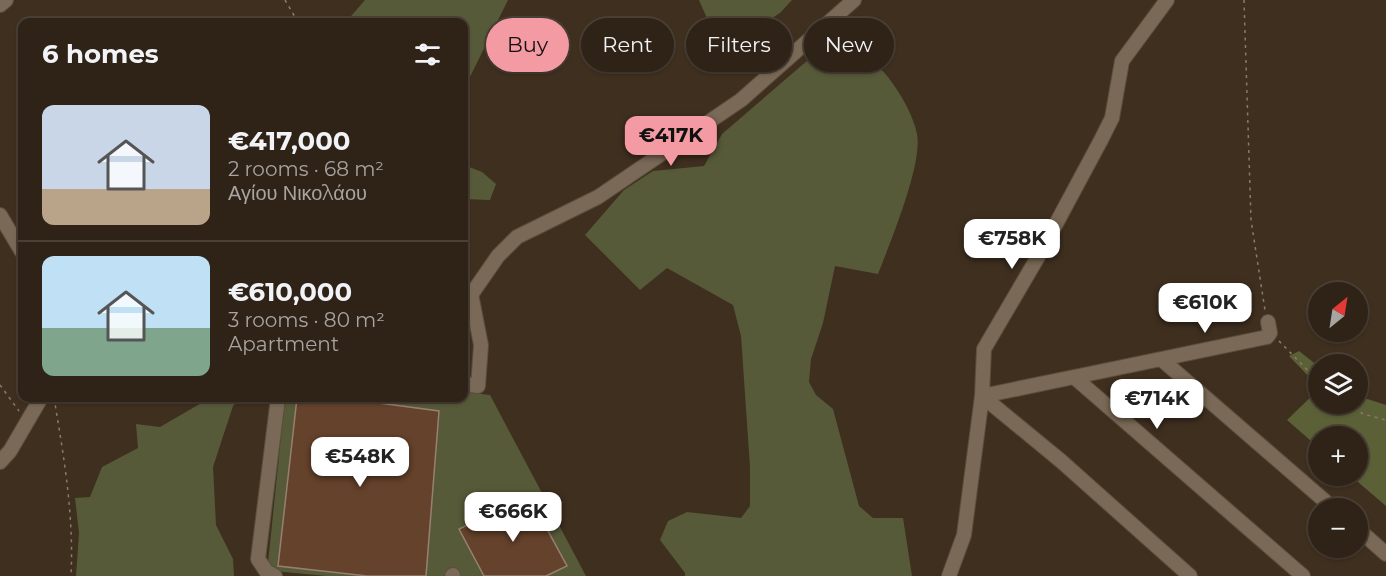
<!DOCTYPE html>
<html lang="en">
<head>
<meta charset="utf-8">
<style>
	body { margin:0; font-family:Montserrat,sans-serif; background:#372b20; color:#f1f3f6; height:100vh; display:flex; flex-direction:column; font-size:22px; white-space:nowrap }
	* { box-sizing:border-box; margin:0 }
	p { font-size:20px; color:#a7a4a1 }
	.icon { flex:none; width:33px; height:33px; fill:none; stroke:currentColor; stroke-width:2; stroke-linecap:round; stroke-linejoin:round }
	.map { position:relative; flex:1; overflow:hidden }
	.details { position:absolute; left:18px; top:18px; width:450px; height:384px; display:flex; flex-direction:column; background:#2f2317; border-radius:12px; box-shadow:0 2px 4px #0004,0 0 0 2px #4a4036 }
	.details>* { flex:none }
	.banner { position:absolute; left:486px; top:18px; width:570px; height:54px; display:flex; gap:12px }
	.needle { width:39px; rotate:30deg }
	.buttons { position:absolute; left:1308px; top:282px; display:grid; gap:12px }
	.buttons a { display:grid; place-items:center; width:60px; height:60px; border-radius:50%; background:#2f2317; box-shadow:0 2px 4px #0004,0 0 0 2px #4a4036; font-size:30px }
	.price { position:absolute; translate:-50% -51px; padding:0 14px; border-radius:12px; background:#fff; color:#222; font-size:20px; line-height:39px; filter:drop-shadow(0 2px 3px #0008) }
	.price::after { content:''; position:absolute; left:50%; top:36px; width:18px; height:14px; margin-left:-9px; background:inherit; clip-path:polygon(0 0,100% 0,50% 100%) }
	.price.on { background:#f49aa3; color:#111 }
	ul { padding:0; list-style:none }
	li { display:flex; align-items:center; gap:18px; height:150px; padding:0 24px }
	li+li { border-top:2px solid #4a4036 }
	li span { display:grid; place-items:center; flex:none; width:168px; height:120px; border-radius:12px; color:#555 }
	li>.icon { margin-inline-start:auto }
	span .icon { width:72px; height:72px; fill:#fffc; stroke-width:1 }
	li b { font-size:26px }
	h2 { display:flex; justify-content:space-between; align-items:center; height:72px; padding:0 24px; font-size:26px }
	.chip { padding:0 21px; border-radius:27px; background:#2f2317; box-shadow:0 2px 4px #0004,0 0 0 2px #4a4036; font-size:21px; line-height:54px }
	.chip.on { background:#f49aa3; color:#111 }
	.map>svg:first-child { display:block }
	.green { fill:#565a39 }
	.forest { fill:#5c6037 }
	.building { fill:#65422b; stroke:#978071; stroke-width:1.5 }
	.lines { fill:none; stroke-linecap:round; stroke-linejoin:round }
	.minor-casing { stroke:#5b4e3f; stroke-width:16 }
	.path { stroke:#897b6e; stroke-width:1.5; stroke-dasharray:3 4.5; stroke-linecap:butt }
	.minor { stroke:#7a6956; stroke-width:14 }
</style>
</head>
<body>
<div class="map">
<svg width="1386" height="576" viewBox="0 0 1386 576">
	<rect width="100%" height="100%" fill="#3f2f1f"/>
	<path class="green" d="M365,0H508L464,89V22H346Z
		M699,0H792L780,13L725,48L717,41Z
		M842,38C857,50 876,62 888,77C900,93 913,114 917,134C923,164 890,243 878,274L835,266L823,323L811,359L809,382L816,395L833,409L859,506L873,518H903L912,576H685V573L660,540L668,521L687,512L741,518L750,506V467L741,336L733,305L667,268L640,290L585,235L624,190L653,171L704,166L722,134L822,48Z
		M464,165L482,172L496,184L490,200L464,199Z
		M464,392L490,395L586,576H326L274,571L268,563L285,398H464Z
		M210,398H241L233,406L213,467L216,525L233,559L234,576H76L79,533L75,498L90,497L102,467L138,448L136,424L160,427Z"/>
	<path class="forest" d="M1299,351L1318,366V386L1289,356Z
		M1318,390V404H1358V396L1386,405V506L1351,476H1358V436H1318V447L1287,420Z"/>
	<path class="building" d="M297,398H341L439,411L426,576H367L278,566Z
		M529,496L567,566L546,576H484L459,529Z"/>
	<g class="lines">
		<defs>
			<path id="minor" d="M0,5L6,0
				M0,215L22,252
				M464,305L498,256L517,237L598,197L741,100L854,0
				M1161,359L1267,337L1270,333L1268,322
				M1074,377L1161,359L1333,508
				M464,384L478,386L481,345L471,294
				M982,396L1074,377L1303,576
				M982,396L1061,461L1190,576
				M0,462L10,451L41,398
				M1358,529L1386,554
				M275,576L266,571L258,559L278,398
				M452,576L453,575
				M949,576L964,535L982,396L984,349L1042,250L1101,140L1112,118L1122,61L1167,0"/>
		</defs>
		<use href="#minor" class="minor-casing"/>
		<path class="path" d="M285,0L298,22
			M1244,0L1251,220L1265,310
			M1279,341L1318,381
			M0,385L19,411
			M54,398C64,457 74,516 71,576
			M1348,404L1363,414L1386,420"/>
		<use href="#minor" class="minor"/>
	</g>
</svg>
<div class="buttons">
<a><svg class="needle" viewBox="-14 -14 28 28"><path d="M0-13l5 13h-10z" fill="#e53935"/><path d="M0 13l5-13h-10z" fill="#a7a4a1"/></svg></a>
<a><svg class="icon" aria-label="layers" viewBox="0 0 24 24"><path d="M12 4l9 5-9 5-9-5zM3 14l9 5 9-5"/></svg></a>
<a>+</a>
<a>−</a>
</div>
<b class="price on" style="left:671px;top:167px">€417K</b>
<b class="price" style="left:1012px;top:270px">€758K</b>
<b class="price" style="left:1205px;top:334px">€610K</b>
<b class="price" style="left:1157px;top:430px">€714K</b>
<b class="price" style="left:360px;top:488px">€548K</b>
<b class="price" style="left:513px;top:543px">€666K</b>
<div class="banner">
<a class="chip on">Buy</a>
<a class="chip">Rent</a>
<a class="chip">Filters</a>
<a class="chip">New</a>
</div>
<section class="details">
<h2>6 homes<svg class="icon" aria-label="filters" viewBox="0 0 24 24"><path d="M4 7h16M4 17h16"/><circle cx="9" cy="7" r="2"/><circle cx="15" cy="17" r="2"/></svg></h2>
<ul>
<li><span style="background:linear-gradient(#c9d6e8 70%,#b9a48a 0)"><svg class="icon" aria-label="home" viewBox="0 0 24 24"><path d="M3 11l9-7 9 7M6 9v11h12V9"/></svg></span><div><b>€417,000</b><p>2 rooms · 68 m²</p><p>Αγίου Νικολάου</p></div></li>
<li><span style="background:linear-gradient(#bfe0f5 60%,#7fa58c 0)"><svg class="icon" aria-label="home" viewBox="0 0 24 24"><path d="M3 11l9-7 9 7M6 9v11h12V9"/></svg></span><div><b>€610,000</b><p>3 rooms · 80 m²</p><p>Apartment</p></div></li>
</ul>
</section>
</div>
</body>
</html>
